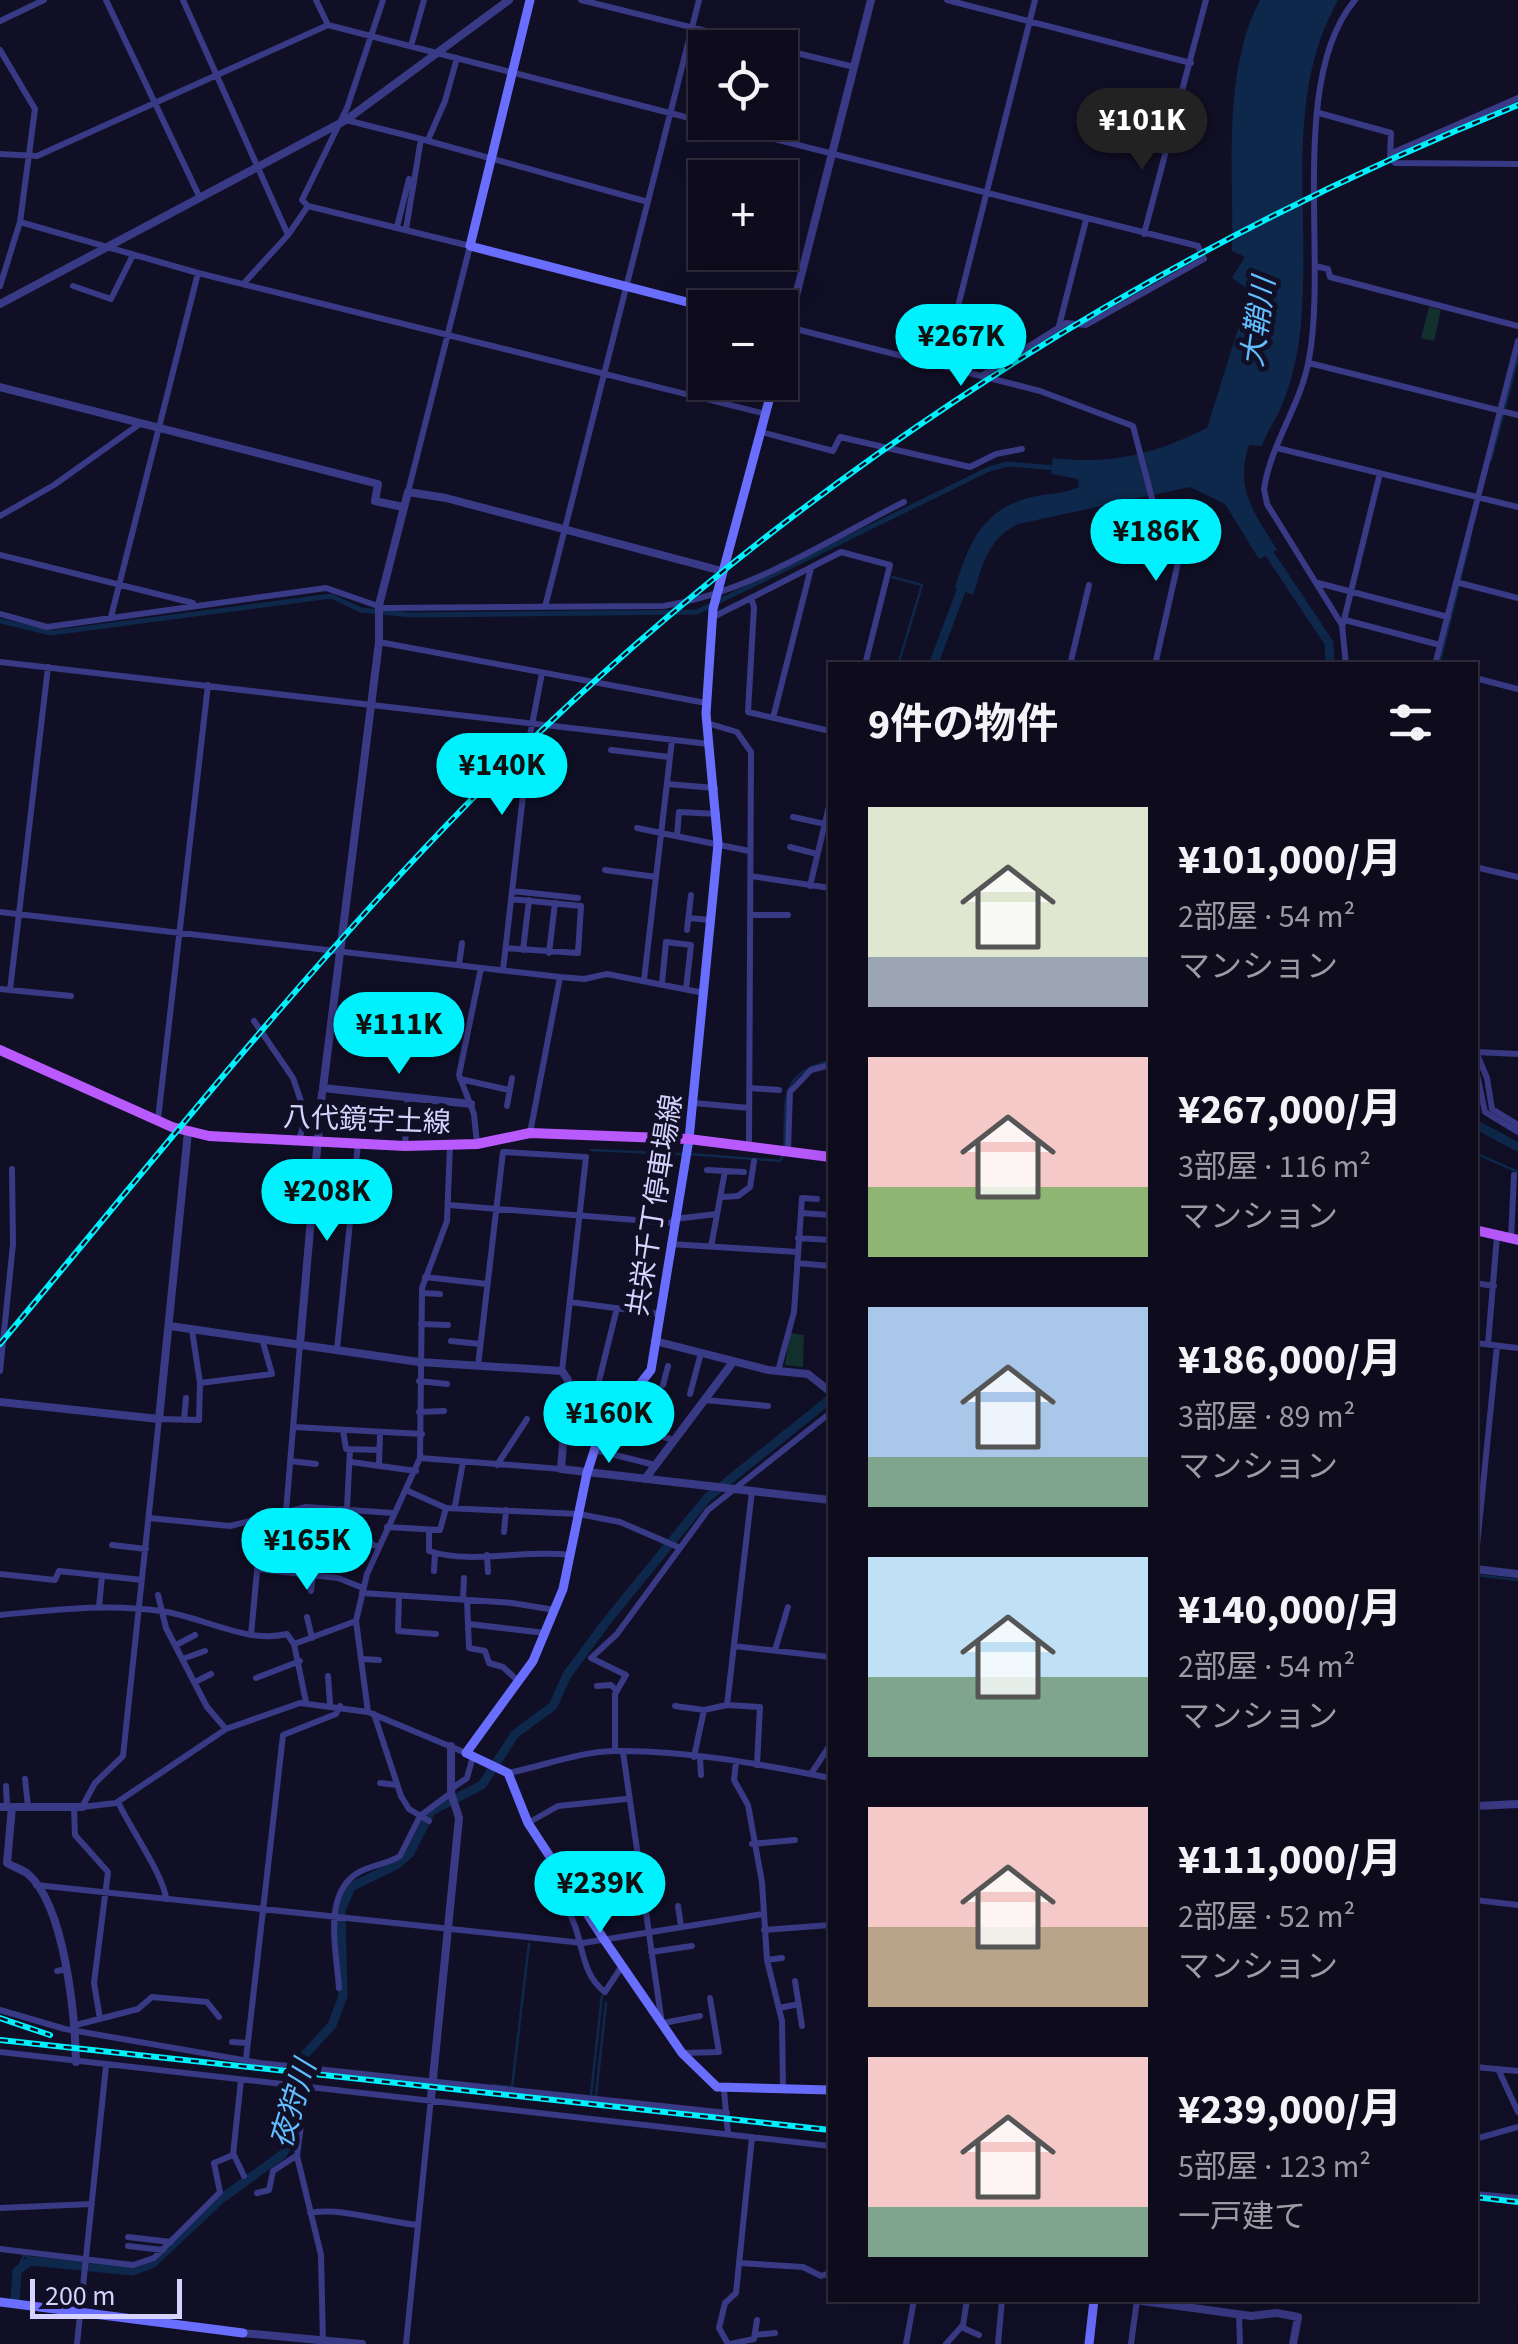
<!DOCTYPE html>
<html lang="ja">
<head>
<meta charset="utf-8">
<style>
	body { margin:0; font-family:"Source Sans 3","Noto Sans JP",sans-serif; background:#161425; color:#f1f3f6; height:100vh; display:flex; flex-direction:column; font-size:38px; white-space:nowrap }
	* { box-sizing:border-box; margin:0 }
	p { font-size:32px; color:#9a9ba3 }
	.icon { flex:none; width:55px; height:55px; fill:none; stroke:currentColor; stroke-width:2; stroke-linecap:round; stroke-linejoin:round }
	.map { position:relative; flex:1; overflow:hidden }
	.side { position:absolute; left:828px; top:662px; width:650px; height:1640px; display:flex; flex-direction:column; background:#0d0b1c; border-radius:0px; box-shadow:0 10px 40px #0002,0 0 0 2px #2d2b3b }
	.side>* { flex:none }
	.fabs { position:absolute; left:688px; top:30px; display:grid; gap:20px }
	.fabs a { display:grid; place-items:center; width:110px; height:110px; border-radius:0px; background:#0d0b1c; box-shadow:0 10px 40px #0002,0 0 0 2px #2d2b3b; font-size:50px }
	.scale { position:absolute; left:30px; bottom:25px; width:152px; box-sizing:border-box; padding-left:10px; border:5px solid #d6d3ff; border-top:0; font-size:28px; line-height:35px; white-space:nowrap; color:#d6d3ff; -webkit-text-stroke:8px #110f26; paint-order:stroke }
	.price { position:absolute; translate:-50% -85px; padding:0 22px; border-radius:35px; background:#00f1fe; color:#111; font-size:32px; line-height:65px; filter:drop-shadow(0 2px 5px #0008) }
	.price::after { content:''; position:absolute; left:50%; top:60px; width:30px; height:22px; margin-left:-15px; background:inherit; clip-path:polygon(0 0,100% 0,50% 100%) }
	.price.active { background:#222; color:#fff }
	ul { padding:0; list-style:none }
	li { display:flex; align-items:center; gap:30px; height:250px; padding:0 40px }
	li span { display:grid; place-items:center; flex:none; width:280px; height:200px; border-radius:0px; color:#555 }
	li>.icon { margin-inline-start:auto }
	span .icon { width:120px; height:120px; fill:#fffc; stroke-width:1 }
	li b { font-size:42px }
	h2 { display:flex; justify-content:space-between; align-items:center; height:120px; padding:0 40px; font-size:42px }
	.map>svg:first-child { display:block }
	.green { fill:#12302d }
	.water { fill:#0d284b }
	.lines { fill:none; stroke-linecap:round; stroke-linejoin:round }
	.stream { stroke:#0d284b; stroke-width:2.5 }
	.canal { stroke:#0d284b; stroke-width:5 }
	.river { stroke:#0d284b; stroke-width:9 }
	.minor { stroke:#393a85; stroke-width:6 }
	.tertiary { stroke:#393a85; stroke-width:8 }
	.secondary { stroke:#6a6eff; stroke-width:9 }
	.primary { stroke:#b95aff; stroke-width:10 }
	.rail-casing { stroke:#00f1fe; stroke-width:6 }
	.rail { stroke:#110f26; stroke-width:2.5; stroke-dasharray:8; stroke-linecap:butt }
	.labels { text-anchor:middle; stroke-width:10; stroke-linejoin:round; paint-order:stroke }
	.street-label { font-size:28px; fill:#d6d3ff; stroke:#110f26 }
	.water-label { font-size:30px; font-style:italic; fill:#61beff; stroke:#110f26 }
</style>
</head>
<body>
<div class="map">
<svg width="1518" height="2344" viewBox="0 0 1518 2344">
	<rect width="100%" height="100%" fill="#110f26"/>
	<path class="green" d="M1429,307L1441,310L1434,341L1421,338Z
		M790,1333L804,1335L803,1367L785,1365Z"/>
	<path class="water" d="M1260,0H1338C1285,95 1309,203 1302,308C1301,338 1294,378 1282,405C1276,420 1267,431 1262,446L1249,445C1234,490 1255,513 1277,550L1259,559L1225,504L1190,487L1018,524C987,539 983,565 973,595L955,588C969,543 982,509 1032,497C1047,493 1065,494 1079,487L1078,479L1051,474L1053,458C1111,465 1155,454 1207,428L1250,291L1232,278L1245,257L1232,251C1234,171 1222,73 1260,0Z"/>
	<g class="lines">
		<path class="stream" d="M1491,460L1518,357
			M892,577L922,585L898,665
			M1439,665L1470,540
			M784,1148C787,1103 776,1074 830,1061
			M591,1150L681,1154
			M1475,1153L1518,1172
			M689,1154L780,1161L783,1156
			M1476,1575L1518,1580
			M492,2085L512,2087L529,1944
			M591,2094L602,1996
			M596,2095L606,2003
			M17,2271L24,2255L39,2261"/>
		<path class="canal" d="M0,621L51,633L331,596L361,610L412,615L697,612L989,469L1008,464L1055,468"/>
		<path class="river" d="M1265,547L1329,643L1330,665
			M933,665L964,583
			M1475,1124L1518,1147
			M15,2300L17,2271L30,2261L132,2271L152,2264L221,2199L283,2154L291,2138L301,2059L332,2025L343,1996L341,1910L351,1887L396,1865L410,1853L431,1811L482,1785L515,1734L553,1706L567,1675L607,1621L707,1498L830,1399"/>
		<path class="minor" d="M106,0L200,198
			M183,0L288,235
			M316,0L328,25
			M581,0L775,48
			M947,0L1191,63
			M0,21L44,0
			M411,46L424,0
			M780,49L854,67
			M0,50L35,109L20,222L0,286
			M1319,113L1391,133L1390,158L1395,163L1518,164
			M346,120L421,139L406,229
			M707,122L1198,246L1204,259L1086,325L1066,323L981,376
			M421,139L648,202
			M428,140L445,101L457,58
			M1392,153L1518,98
			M0,154L37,156L328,25L705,122
			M308,206L470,246L408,492
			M20,222L198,273L111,617
			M397,227L409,179
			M1144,234L1206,0
			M1315,266L1328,269L1330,277L1518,326
			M198,273L766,414
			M245,282L288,235L308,206L302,200L347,108L383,0
			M73,286L111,299L133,255
			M1059,326L1086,220
			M788,327L1040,391L1133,426L1155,510L1182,545L1155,665
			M1309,363L1518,415
			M943,366L1035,0
			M761,432L833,451L840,437L970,467L996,454L1022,449
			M1277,448L1518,507
			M0,516L54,485L141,423
			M0,555L193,603
			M1456,582L1518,598
			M1318,583L1448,617
			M751,598L841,552L890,565L865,665
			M545,607L699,0
			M0,614L47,627L326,588L384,608L663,606C750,593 826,541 904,502
			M713,617L751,598L754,607L748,712L830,731
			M1345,620L1440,645
			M1343,624L1380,473
			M379,642L706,703
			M0,662L709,744
			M1070,665L1089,585
			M1346,665L1342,625L1267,504L1264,489C1271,443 1301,405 1309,359C1328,258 1288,79 1355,0
			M1435,665L1518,341
			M1475,678L1518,689
			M773,718L811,568
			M707,723L737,732L751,752L749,1144
			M611,750L669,757
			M667,784L715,788
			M793,817L825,824
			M637,828L749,851
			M677,836L679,812L717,814
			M790,847L817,854
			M1475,867L1518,877
			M605,870L656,877
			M751,876L830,888
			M810,886L830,802
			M512,891L578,898
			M0,912L560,977L584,979L607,974L704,993
			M751,915H788
			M689,918L710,920
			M687,930L691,895
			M506,948L578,953L581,906L511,899
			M523,950L529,900
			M549,953L555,903
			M459,965L462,943
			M503,970L530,735L542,673
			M644,980L672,740
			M662,983L666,942L691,945L686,989
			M0,989L10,990L48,667
			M10,990L71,996
			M254,1021L293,1078L306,1116L299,1140
			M1476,1052L1487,1078L1492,1109L1518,1125
			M1476,1052L1518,1054
			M1475,1065L1485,1112L1518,1132
			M460,1079L509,1090
			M749,1088L779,1090
			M694,1103L749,1108
			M507,1106L512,1078
			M158,1119L208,685
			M530,1133L560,977
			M477,1144L474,1114L459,1075L481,968
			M405,1146L408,1097
			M788,1150L790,1092L811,1070L830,1065
			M504,1152L586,1157L562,1371
			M707,1170L744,1172
			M722,1197L738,1196L750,1187L754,1161
			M449,1205L673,1223
			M801,1213L830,1215
			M674,1219L717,1214
			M798,1238L830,1240
			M1511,1239L1514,1175
			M670,1244L798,1252
			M1475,1246L1477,1231
			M711,1247L725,1171
			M797,1263L830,1266
			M425,1277L487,1284
			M1475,1283L1494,1286
			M422,1293L440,1294
			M570,1302L660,1314
			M421,1324L448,1325
			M192,1330L200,1383L272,1374L262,1339
			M451,1341L480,1344
			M1475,1343L1518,1348
			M1488,1344L1497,1236
			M337,1349L358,1144
			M478,1366L503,1152
			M0,1371L13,1244L12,1169
			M778,1371L794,1312L802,1198L817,1199
			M419,1381L447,1384
			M200,1383L199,1420L159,1419L123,1756L95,1783L82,1807L116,1803L226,1729L300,1703L368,1712L466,1753
			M663,1385L668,1366
			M567,1390L629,1400
			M596,1393L617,1308
			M690,1394L701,1353
			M705,1400L768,1406
			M419,1412L444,1411
			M184,1420L186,1398
			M294,1427L422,1434
			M343,1430L346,1449L379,1450
			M647,1432L674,1440
			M595,1450L655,1465
			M420,1458L561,1469
			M290,1461L316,1464
			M351,1462L416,1471
			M379,1464L380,1433
			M497,1465L527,1419
			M408,1491L446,1508L579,1514L620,1522L678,1547
			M455,1506L463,1462
			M347,1508L350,1450
			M342,1509L340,1532L379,1547
			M286,1512L300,1344
			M149,1518L230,1526L306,1507L393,1513
			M387,1527L440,1530L446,1508
			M429,1530V1551C472,1565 524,1549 570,1555
			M504,1532L506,1510
			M112,1545L146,1549
			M487,1555L488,1572
			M1475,1566L1497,1346
			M257,1569L338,1578L363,1588
			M434,1571L435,1553
			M0,1574L55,1580L59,1571L142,1580
			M311,1591L313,1575
			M362,1593L512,1603L555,1610
			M158,1595L166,1628L207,1707L226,1729
			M399,1596L398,1631L436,1634
			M463,1599L464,1578
			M467,1600L469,1648L485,1651L489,1663L503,1667L518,1681
			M99,1607L102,1576
			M0,1615C54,1610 107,1603 161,1611C204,1617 246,1644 287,1634L294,1644L356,1621
			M307,1617L312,1638
			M469,1624L545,1633
			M251,1635L262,1518
			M178,1644L195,1635
			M294,1644L306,1702
			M734,1646L830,1657
			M775,1650L788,1607
			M185,1658L205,1651
			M362,1659L379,1660
			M328,1676L330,1704
			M256,1678L300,1661
			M195,1682L211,1674
			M597,1686L611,1685L617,1691
			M727,1705L760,1707L757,1765
			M675,1706L704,1710
			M368,1712L356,1621L367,1574L420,1458L422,1288L447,1221L450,1145
			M374,1714L401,1796L409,1809L429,1821
			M615,1751V1694L626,1675L591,1658L617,1634L708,1510L830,1413
			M623,1752L662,2024
			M694,1757L704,1710L727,1705L752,1491
			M700,1758L701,1775
			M736,1762L734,1780L748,1805L762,1882L767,1960L782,2021L783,2088
			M508,1773C544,1766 577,1752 614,1751C686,1750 760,1764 830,1778
			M811,1774L830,1745
			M25,1779L28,1806
			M380,1783L397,1785
			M6,1786L7,1806
			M451,1789L467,1778L473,1756
			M118,1802C129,1826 165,1878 166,1899
			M74,1807L75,1835L108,1872L94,1983L100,2019
			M528,1823L558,1806L626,1799
			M752,1844L795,1840
			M36,1885L583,1943L763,1914
			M1475,1900L1518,1905
			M678,1906L681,1926
			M566,1907C585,1937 578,1972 605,1992L622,1966
			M764,1930L830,1925
			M651,1952L692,1946
			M767,1960L782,1958
			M57,1971L67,1969
			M795,1981L802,2026
			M339,1988C337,1954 322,1897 356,1874C369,1865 386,1865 400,1856L420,1816L451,1793
			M779,2008L799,2004
			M0,2010L65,2029L260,2063L727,2113
			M663,2023L700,2016
			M76,2025L138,2009L152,1997L207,2002L219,2017
			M232,2042L248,2043
			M0,2052L830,2146
			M683,2053L719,2052L710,1998
			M246,2059L283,1735L336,1714L340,1706
			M1475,2067L1518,2071
			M1498,2069L1518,2112
			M306,2087L297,2156L321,2255L323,2343
			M724,2090L728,2134
			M1475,2139L1518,2127
			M234,2155L244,2176
			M257,2193L269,2190L273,2171L296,2156
			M1475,2194L1518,2198
			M0,2208L92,2204
			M310,2213C342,2207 384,2222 418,2225
			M128,2237L171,2242
			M128,2246L163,2250
			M0,2249L133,2265L154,2258L220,2192L214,2163L233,2155L241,2080
			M739,2263L803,2267L821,2276L830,2273
			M1239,2314L1240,2344
			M961,2327L979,2335
			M755,2335L775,2333
			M77,2344L106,2066
			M406,2344L431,2098
			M728,2344L719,2328L725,2303L736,2293L752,2137
			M730,2344L754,2339L757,2320
			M906,2344L914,2300
			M946,2344L963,2325L967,2300
			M998,2344L1002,2300
			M1131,2344L1137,2300"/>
		<path class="tertiary" d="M0,304L346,120L509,0
			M788,327L871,0
			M0,387L378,484L375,501L403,507
			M471,1104L323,1088L379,642V605L408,492L446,498L722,571
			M170,1326L419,1362L562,1371L568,1380L561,1469L830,1500
			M655,1341L768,1370L808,1374L828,1390
			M300,1344L322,1093
			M0,1402L159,1419L188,1132
			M645,1479L733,1362
			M1475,1569L1518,1574
			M1475,1806L1518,1804
			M0,1807H82
			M12,1807L7,1863C13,1867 22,1869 28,1874C65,1906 75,2016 76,2062
			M431,2098L459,1818L451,1793V1746
			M1135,2300L1251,2316L1277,2313L1298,2317L1293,2344
			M243,2333L362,2344"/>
		<path class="secondary" d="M530,0L470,246L710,308
			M780,325L788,327L780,360
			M774,382L713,609L706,714L718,844L689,1139L651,1370L599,1436L587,1473L563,1589L533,1661L466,1753L508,1773L528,1823L603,1938L682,2053L717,2087L830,2090
			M0,2302L243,2333
			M1089,2344L1094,2300"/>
		<path class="primary" d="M0,1050L172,1127L209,1136L405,1146L477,1144L530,1133L689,1139L830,1157
			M1475,1230L1518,1240"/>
		<defs>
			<path id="rail" d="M0,1344C153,1161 303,972 470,801C765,500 1127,262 1518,105
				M0,2018L50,2035
				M0,2040L830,2130
				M1475,2197L1518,2202"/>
		</defs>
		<use href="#rail" class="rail-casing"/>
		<use href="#rail" class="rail"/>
	</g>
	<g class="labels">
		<g class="street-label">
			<text transform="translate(367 1119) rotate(2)" y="10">八代鏡宇土線</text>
			<text transform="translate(654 1205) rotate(-81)" y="10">共栄千丁停車場線</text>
		</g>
		<g class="water-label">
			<text transform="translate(1258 322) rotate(-82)" y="10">大鞘川</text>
			<text transform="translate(293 2104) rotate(-73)" y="10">夜狩川</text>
		</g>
	</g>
</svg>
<div class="fabs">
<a><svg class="icon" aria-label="locate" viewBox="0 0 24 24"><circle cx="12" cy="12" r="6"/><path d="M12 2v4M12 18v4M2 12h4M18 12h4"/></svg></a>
<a>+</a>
<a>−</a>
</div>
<div class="scale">200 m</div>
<b class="price active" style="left:1142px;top:173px">¥101K</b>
<b class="price" style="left:961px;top:389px">¥267K</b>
<b class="price" style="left:1156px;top:584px">¥186K</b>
<b class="price" style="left:502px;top:818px">¥140K</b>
<b class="price" style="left:399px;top:1077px">¥111K</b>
<b class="price" style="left:327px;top:1244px">¥208K</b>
<b class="price" style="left:609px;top:1466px">¥160K</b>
<b class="price" style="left:307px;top:1593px">¥165K</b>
<b class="price" style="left:600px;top:1936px">¥239K</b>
<section class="side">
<h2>9件の物件<svg class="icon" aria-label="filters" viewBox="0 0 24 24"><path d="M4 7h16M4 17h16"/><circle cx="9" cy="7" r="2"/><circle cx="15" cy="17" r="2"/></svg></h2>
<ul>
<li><span style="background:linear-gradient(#dfe7d0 75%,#9aa5b1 0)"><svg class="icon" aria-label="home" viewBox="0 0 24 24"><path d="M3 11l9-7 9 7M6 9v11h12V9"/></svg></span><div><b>¥101,000/月</b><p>2部屋 · 54 m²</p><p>マンション</p></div></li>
<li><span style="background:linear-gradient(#f6c9c9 65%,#8fb573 0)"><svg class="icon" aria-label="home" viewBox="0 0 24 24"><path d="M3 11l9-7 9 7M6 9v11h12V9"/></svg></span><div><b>¥267,000/月</b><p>3部屋 · 116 m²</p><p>マンション</p></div></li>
<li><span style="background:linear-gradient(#a9c7e8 75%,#7fa58c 0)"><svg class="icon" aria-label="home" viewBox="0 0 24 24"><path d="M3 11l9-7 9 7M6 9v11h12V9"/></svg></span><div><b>¥186,000/月</b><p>3部屋 · 89 m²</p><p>マンション</p></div></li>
<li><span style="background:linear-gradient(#bfe0f5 60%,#7fa58c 0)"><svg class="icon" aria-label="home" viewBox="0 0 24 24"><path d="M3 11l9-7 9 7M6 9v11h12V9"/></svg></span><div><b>¥140,000/月</b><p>2部屋 · 54 m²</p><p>マンション</p></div></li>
<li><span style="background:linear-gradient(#f6c9c9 60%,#b9a48a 0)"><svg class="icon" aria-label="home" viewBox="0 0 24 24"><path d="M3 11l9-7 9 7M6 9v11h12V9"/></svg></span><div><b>¥111,000/月</b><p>2部屋 · 52 m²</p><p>マンション</p></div></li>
<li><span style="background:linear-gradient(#f6c9c9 75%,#7fa58c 0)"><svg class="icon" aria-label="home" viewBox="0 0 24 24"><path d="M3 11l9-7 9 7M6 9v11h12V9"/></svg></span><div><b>¥239,000/月</b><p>5部屋 · 123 m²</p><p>一戸建て</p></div></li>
</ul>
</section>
</div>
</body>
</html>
